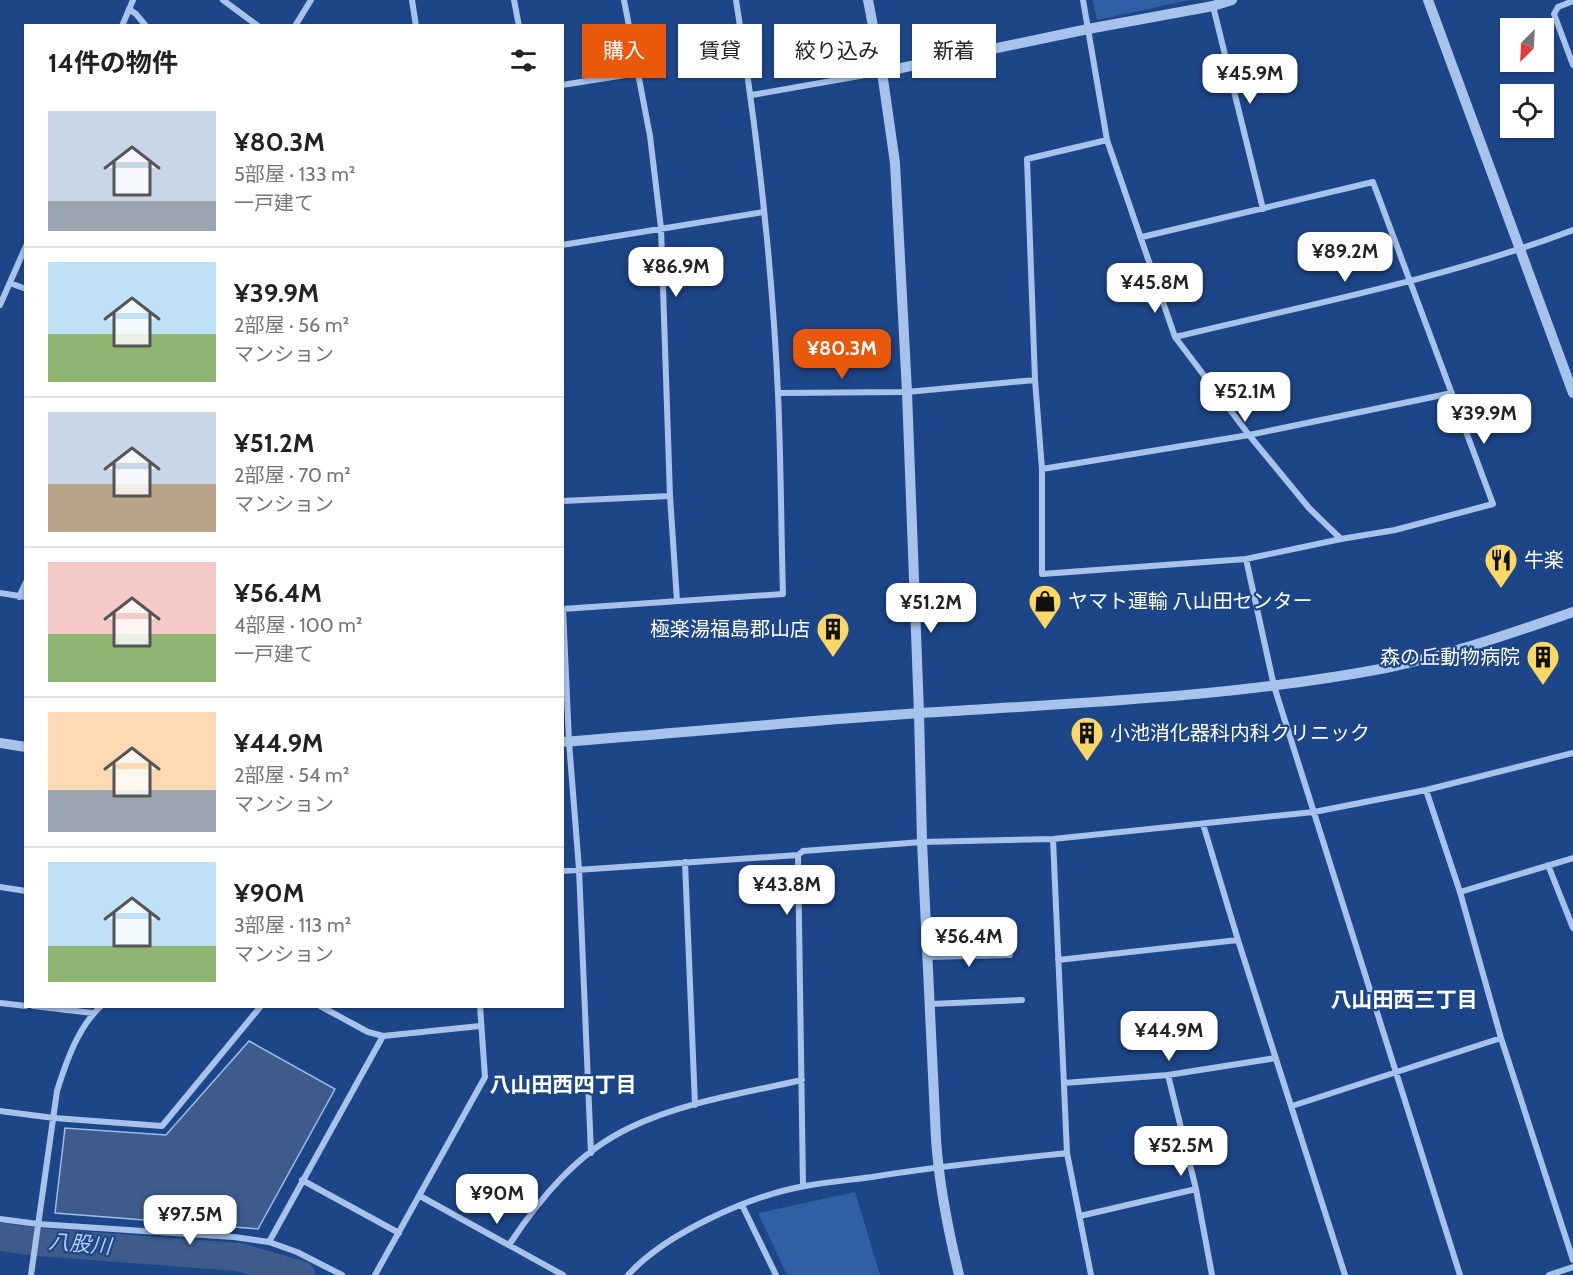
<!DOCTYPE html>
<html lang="ja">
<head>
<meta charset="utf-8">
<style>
	body { margin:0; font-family:Cabin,"Noto Sans JP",sans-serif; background:#f6f6f6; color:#222; height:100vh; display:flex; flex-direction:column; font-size:22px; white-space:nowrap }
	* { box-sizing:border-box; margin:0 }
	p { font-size:20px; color:#767676 }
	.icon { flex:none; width:33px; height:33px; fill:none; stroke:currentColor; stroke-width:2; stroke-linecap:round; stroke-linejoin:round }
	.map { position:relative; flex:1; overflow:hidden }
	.side { position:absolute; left:24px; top:24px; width:540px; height:984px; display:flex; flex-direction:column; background:#fff; border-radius:0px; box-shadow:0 2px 4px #0004 }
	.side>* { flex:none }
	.banner { position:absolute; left:582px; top:24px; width:570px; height:54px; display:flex; gap:12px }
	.needle { width:39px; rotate:204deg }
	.tools { position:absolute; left:1500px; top:18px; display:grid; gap:12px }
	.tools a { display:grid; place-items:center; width:54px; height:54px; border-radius:0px; background:#fff; box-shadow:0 2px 4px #0004; font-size:30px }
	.price { position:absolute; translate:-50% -51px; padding:0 14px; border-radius:12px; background:#fff; color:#222; font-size:20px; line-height:39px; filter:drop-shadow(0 2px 3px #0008) }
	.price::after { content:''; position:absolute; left:50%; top:36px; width:18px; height:14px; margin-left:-9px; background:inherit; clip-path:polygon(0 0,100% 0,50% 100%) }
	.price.current { background:#ea580c; color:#fff }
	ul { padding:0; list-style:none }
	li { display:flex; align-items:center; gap:18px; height:150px; padding:0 24px }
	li+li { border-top:2px solid #e0e0e0 }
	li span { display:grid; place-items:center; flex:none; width:168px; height:120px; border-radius:0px; color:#555 }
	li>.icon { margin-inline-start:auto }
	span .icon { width:72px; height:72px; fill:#fffc; stroke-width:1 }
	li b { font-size:26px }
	h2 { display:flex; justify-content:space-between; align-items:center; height:72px; padding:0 24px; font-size:26px }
	.chip { padding:0 21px; border-radius:0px; background:#fff; box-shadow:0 2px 4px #0004; font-size:21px; line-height:54px }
	.chip.current { background:#ea580c; color:#fff }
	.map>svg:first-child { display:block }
	.green { fill:#315fa6 }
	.water { fill:#3d5b8b; stroke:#9bbced; stroke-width:1.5 }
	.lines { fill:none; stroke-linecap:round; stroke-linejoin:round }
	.river { stroke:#3d5b8b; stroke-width:28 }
	.minor { stroke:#a7c2eb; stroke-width:6 }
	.tertiary { stroke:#a7c2eb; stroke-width:10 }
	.labels { text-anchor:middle; stroke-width:4.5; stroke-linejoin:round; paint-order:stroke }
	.poi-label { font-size:20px; fill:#fff; stroke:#1d4688; text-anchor:start }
	.neighbourhood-label { font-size:21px; font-weight:bold; fill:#fff; stroke:#1d4688 }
	.water-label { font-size:21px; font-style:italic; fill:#b3cdf3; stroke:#1d4688 }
</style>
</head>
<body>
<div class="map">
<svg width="1573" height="1275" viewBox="0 0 1573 1275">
	<rect width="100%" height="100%" fill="#1d4688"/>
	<path class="green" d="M1093,0H1190L1097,20Z
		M855,1192L880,1275H787L758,1213Z"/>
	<path class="water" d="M249,1041L335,1089L258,1229L55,1213L65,1128L166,1135Z"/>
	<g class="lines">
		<path class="river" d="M0,1237L38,1242L239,1257L301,1275"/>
		<path class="minor" d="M223,0L258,26
			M412,0L416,26
			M514,0L519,26
			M624,0L650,136L661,228L670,496L677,601
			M1083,0L1107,140L1175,337L1249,435L1309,508L1341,539
			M1573,1L1558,7L1554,14L1573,65
			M1213,6L1263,209
			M129,9L136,14L146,26
			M122,26L133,0
			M295,26L311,0
			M562,85L638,73
			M752,95L882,72
			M1107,140L1027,159L1035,380L1042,469V574L1246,559L1341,539L1395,530L1493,504L1373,182L1142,237
			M562,245L764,212
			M10,283L26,289
			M0,305L26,246
			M1175,337C1307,305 1447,278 1573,230
			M778,393L907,392L1035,380
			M1042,469L1249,435L1452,393
			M562,501L670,496
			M1246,559L1274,686L1460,1275
			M0,593L26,597
			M19,597L26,582
			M562,609L783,594C781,527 781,460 778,394C772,262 757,130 736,0
			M563,609L569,742L579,869L591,1153
			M1426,790L1460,892L1501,1038L1573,1260
			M1203,824L1238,940L1345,1275
			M798,855L803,851L922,842L1053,839L1314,812L1426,790L1573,753
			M685,862L695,1105
			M1548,865L1573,928
			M562,871L798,855L803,1186
			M0,887L26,891
			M1460,892L1573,858
			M928,957L1010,955
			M1058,960L1238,940
			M0,1003L26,1006
			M930,1004L1022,1000
			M33,1006L93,1013
			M320,1006L368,1032L383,1036L480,1026
			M1168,1075L1196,1189L1212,1275
			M1064,1083L1168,1075L1276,1058
			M1292,1106L1501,1038
			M0,1111L54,1118L162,1126L261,1006
			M1067,1153L1091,1275
			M302,1180L399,1233
			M420,1196L563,1275
			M742,1205L776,1275
			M1080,1216L1196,1189
			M0,1219L38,1224L234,1237L269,1242L297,1252L342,1275
			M269,1242L383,1036
			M509,1245C540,1198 577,1153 629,1128C683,1102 745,1093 802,1080
			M31,1275L57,1091C66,1062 78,1027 101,1006
			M375,1275L485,1077L480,1006
			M628,1275C666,1233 749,1196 805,1186C827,1182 850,1180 872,1177C937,1166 1002,1160 1067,1153L1053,839
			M1549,1275L1573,1267"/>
		<path class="tertiary" d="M868,0L882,72L895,163L907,392L919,713L922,842L936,1139C939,1185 948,1230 959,1275
			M1428,0L1573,393
			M882,72L1088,29L1213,6L1232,0
			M562,742C682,733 801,721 921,713C1077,703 1233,697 1386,668C1450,655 1512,633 1573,612
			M0,743L26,747"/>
	</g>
	<defs>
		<symbol id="restaurant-pin" viewBox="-11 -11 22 30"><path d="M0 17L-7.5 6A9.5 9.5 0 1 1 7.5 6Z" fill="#fbd866" stroke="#1d4688"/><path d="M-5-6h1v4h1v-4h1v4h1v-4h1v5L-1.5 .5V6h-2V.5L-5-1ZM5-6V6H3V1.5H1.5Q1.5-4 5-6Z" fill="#111"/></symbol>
		<symbol id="shop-pin" viewBox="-11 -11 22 30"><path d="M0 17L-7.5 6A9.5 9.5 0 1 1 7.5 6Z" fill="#fbd866" stroke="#1d4688"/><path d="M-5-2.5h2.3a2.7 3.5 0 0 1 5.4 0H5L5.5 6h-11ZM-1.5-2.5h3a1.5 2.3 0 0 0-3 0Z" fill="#111"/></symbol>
		<symbol id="building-pin" viewBox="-11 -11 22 30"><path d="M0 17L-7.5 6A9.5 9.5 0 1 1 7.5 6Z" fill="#fbd866" stroke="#1d4688"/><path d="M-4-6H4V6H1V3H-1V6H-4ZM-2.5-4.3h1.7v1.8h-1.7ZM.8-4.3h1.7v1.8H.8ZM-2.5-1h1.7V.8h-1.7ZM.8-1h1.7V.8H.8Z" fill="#111"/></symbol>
	</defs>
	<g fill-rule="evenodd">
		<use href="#restaurant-pin" x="1482" y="541" width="38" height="52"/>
		<use href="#shop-pin" x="1026" y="582" width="38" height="52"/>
		<use href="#building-pin" x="814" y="610" width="38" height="52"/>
		<use href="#building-pin" x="1524" y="638" width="38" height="52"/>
		<use href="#building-pin" x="1068" y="714" width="38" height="52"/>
	</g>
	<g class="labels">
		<g class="poi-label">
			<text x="1524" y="567">牛楽</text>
			<text x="1068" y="608">ヤマト運輸 八山田センター</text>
			<text x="810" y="636" text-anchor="end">極楽湯福島郡山店</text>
			<text x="1520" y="664" text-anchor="end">森の丘動物病院</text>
			<text x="1110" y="740">小池消化器科内科クリニック</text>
		</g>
		<g class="neighbourhood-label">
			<text x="1404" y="1007">八山田西三丁目</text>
			<text x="563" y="1092">八山田西四丁目</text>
		</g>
		<g class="water-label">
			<text transform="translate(80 1244) rotate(5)" y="7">八股川</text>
		</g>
	</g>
</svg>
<div class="tools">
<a><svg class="needle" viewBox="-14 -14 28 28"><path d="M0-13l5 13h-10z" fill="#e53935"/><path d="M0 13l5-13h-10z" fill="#767676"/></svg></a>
<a><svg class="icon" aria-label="locate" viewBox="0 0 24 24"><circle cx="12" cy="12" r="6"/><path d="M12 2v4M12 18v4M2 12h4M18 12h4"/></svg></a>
</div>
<b class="price" style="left:1250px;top:105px">¥45.9M</b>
<b class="price" style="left:1345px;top:283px">¥89.2M</b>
<b class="price" style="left:676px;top:298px">¥86.9M</b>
<b class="price" style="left:1155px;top:314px">¥45.8M</b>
<b class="price current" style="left:842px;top:380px">¥80.3M</b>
<b class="price" style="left:1245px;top:423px">¥52.1M</b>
<b class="price" style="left:1484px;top:445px">¥39.9M</b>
<b class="price" style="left:931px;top:634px">¥51.2M</b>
<b class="price" style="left:787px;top:916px">¥43.8M</b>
<b class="price" style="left:969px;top:968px">¥56.4M</b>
<b class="price" style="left:1169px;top:1062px">¥44.9M</b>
<b class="price" style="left:1181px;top:1177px">¥52.5M</b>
<b class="price" style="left:497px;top:1225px">¥90M</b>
<b class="price" style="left:190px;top:1246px">¥97.5M</b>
<div class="banner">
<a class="chip current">購入</a>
<a class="chip">賃貸</a>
<a class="chip">絞り込み</a>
<a class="chip">新着</a>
</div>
<section class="side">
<h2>14件の物件<svg class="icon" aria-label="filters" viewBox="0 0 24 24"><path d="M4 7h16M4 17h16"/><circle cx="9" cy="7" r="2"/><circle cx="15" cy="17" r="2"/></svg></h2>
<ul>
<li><span style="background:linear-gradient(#c9d6e8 75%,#9aa5b1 0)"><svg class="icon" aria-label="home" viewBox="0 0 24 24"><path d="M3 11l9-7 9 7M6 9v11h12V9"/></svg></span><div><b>¥80.3M</b><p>5部屋 · 133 m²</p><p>一戸建て</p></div></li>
<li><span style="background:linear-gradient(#bfe0f5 60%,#8fb573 0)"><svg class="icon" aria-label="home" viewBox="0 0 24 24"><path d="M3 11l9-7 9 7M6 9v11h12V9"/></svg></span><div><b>¥39.9M</b><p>2部屋 · 56 m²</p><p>マンション</p></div></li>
<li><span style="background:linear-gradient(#c9d6e8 60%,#b9a48a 0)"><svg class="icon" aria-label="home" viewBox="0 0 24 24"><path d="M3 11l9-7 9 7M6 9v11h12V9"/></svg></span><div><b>¥51.2M</b><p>2部屋 · 70 m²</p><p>マンション</p></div></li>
<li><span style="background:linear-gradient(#f6c9c9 60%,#8fb573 0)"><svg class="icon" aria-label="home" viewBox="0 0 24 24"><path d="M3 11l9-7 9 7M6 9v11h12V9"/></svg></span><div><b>¥56.4M</b><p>4部屋 · 100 m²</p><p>一戸建て</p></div></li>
<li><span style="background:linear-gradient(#ffd9b3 65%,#9aa5b1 0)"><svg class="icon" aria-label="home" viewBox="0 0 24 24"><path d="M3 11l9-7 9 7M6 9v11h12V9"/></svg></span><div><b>¥44.9M</b><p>2部屋 · 54 m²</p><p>マンション</p></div></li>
<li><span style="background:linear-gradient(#bfe0f5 70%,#8fb573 0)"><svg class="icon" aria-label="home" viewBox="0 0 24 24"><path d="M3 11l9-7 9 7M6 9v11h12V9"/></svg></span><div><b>¥90M</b><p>3部屋 · 113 m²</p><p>マンション</p></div></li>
</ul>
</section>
</div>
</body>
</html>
